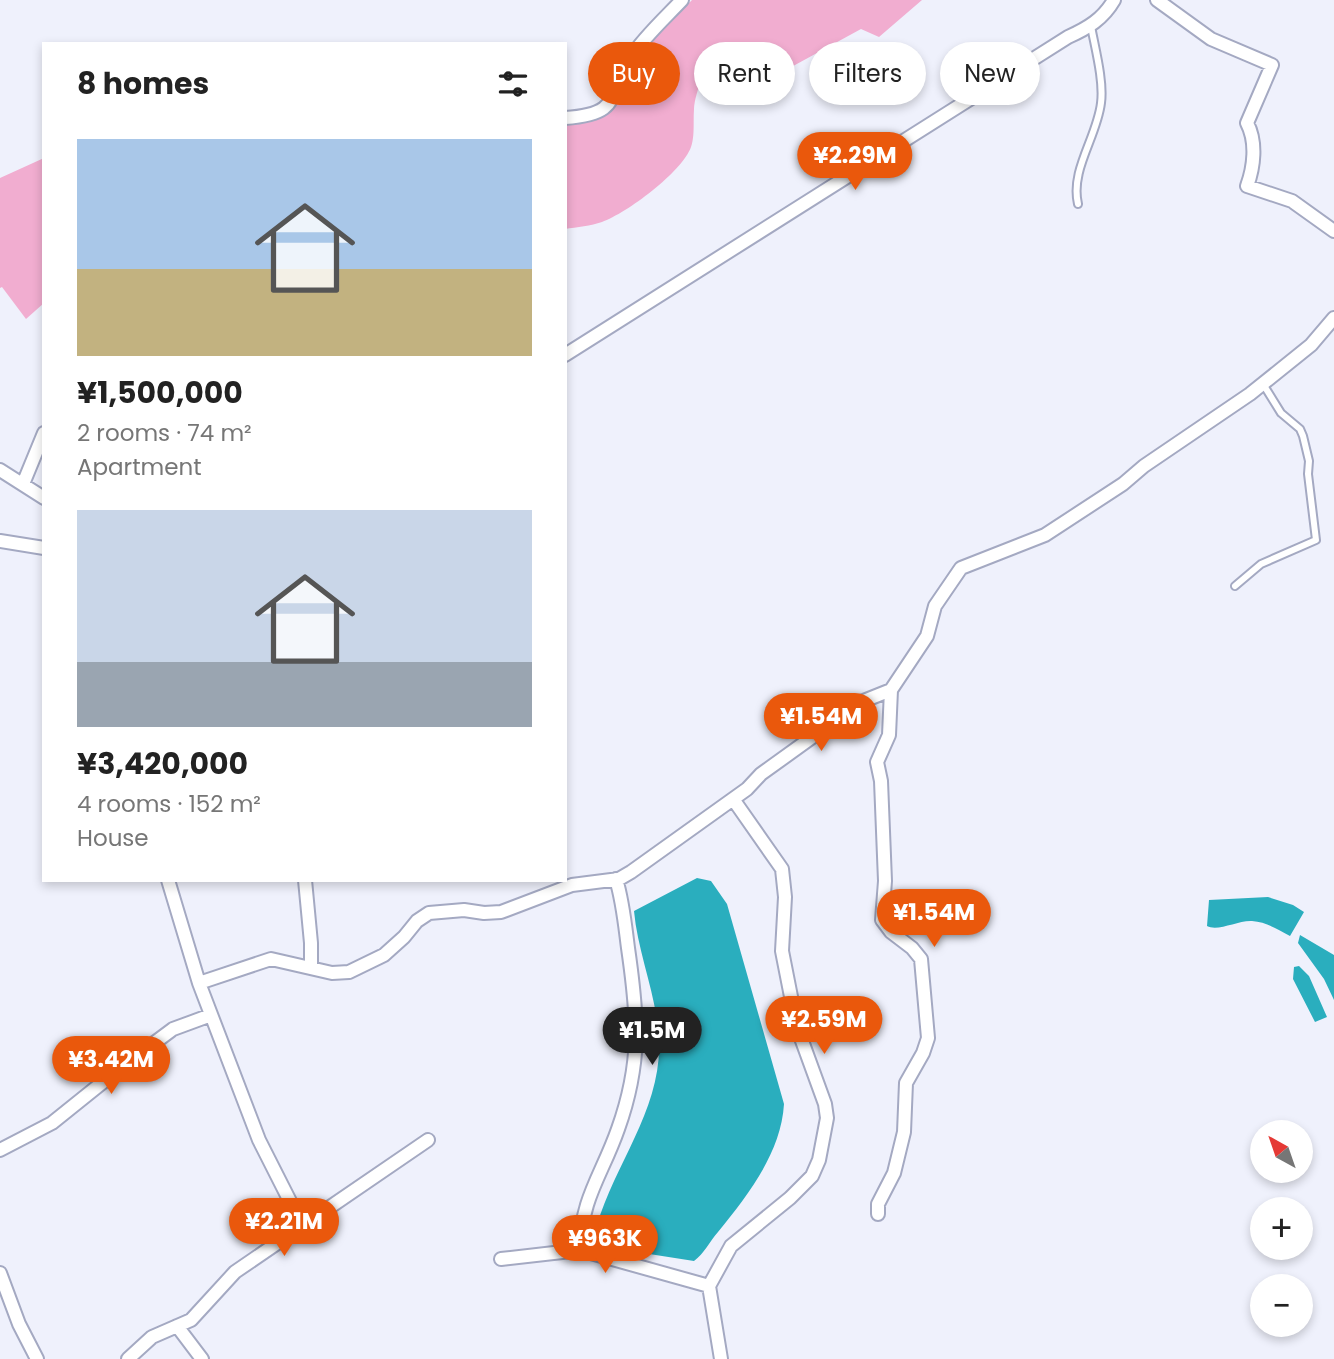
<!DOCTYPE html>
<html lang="en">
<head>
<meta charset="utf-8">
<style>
	body { margin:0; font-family:Poppins,sans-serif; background:#f2f2f2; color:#222; height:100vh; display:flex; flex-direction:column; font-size:26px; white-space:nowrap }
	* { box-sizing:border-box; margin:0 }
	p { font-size:23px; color:#767676 }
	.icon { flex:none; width:38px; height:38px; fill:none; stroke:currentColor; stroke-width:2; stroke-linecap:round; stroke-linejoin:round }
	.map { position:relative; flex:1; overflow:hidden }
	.side { position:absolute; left:42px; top:42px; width:525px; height:840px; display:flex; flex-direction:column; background:#fff; border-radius:0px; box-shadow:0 4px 10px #0003 }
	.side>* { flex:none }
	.top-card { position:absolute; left:588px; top:42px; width:640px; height:63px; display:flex; gap:14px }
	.needle { width:46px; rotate:320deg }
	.controls { position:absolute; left:1250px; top:1120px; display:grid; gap:14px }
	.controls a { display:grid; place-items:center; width:63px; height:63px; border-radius:50%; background:#fff; box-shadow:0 4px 10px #0003; font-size:35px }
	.price { position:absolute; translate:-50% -60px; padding:0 16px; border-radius:24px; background:#ea580c; color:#fff; font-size:23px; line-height:46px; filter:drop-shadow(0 2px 4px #0008) }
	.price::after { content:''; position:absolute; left:50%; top:42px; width:21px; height:16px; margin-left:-10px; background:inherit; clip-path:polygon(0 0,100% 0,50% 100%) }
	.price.on { background:#222; color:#fff }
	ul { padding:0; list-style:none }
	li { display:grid; align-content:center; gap:14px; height:371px; padding:0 35px }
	li span { display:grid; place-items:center; height:217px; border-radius:0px; color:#555 }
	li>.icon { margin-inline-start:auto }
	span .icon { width:126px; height:126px; fill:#fffc; stroke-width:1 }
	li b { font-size:30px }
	h2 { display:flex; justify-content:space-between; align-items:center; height:84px; padding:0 35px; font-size:30px }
	.pill { padding:0 24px; border-radius:32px; background:#fff; box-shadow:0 4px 10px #0003; font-size:24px; line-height:63px }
	.pill.on { background:#ea580c; color:#fff }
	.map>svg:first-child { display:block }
	.green { fill:#f1add0 }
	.water { fill:#2aaebe }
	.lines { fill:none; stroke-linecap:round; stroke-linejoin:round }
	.lane-casing { stroke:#a4a9c2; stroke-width:10 }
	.street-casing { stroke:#a4a9c2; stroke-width:16 }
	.lane { stroke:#fff; stroke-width:6 }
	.street { stroke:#fff; stroke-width:12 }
</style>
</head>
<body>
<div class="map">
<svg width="1334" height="1359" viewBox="0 0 1334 1359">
	<rect width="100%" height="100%" fill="#eff1fc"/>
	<path class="green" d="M692,0H922L879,37L861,29L784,71C758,75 752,38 723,53C706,61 695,93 694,109C693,121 695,136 691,147C682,172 627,213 602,222C591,226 577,227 565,229V123L605,115L618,99L635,58Z
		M44,158V303L26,319L2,287L0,288V178Z"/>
	<path class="water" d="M697,878L711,881L727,904L784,1104C781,1153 748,1195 718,1232C710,1241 704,1254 694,1261L611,1248L600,1239L597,1225C615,1164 661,1109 659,1043C658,998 638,955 634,911Z
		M1268,897L1293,905L1304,912L1290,936C1277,929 1266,922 1252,921C1238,920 1218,932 1207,926L1209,900Z
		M1300,935L1334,955V1000L1324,979L1298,943Z
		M1299,966L1309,976L1327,1017L1315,1022L1293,979L1294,967Z"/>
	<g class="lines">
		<defs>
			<path id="lane" d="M1078,204C1070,170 1097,137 1101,103C1104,81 1095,48 1091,26
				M1235,586L1261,564L1316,540L1308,474L1309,461L1303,436L1300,429L1281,413L1263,384"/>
			<path id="street" d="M1157,0L1211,39L1272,65L1247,123C1257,142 1254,167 1247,186L1292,201L1334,231
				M565,118C624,114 606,95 631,57C644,37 665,18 682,0
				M565,355L1068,37C1088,28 1103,19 1114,0
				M0,470L44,498
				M23,484L44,433
				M0,541L44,548
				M168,880L199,983L259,1140L302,1225
				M305,880L311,943V967
				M199,983L271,959L332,973L349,972L384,955L404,937L417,921L429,913L464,910L484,913L501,912L572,885L619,879L631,872L747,789L761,774L861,702L891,690L927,636L935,606L961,568L1045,535L1123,484L1144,466L1250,394L1311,345L1334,318
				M0,1150L52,1123L118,1070L173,1029L211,1015
				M878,1214V1204L894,1173L904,1132L906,1083L923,1053L928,1038L921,959L912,948L891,932L882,920L885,881L881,781L877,762L889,735L891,690
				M580,1250C581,1198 602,1175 618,1129C642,1062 638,1017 628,948C625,925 623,902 616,879
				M501,1259L580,1250L709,1286
				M0,1273L19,1324L37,1359
				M177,1326L202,1359
				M128,1359L152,1337L191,1320L235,1272L428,1140
				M721,1359L709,1286L731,1246L790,1198L812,1176L819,1160L827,1118L825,1104L797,1027L782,951L785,897L782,869L733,799"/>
		</defs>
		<use href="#lane" class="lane-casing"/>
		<use href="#street" class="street-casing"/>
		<use href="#lane" class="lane"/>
		<use href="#street" class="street"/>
	</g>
</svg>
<div class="controls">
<a><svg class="needle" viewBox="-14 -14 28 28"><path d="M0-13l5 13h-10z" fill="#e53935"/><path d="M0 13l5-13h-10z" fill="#767676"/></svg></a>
<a>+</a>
<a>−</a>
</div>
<b class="price" style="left:855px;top:192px">¥2.29M</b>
<b class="price" style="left:821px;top:753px">¥1.54M</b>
<b class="price" style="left:934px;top:949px">¥1.54M</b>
<b class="price" style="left:824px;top:1056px">¥2.59M</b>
<b class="price on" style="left:652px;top:1067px">¥1.5M</b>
<b class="price" style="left:111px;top:1096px">¥3.42M</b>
<b class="price" style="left:284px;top:1258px">¥2.21M</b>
<b class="price" style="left:605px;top:1275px">¥963K</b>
<div class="top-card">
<a class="pill on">Buy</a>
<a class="pill">Rent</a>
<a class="pill">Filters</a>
<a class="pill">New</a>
</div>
<section class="side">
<h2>8 homes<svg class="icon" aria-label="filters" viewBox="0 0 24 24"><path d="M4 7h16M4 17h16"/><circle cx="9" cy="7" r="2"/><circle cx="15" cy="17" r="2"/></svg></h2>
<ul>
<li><span style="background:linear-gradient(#a9c7e8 60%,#c2b280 0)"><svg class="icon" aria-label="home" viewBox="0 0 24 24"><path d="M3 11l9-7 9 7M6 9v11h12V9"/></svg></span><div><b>¥1,500,000</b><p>2 rooms · 74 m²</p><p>Apartment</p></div></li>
<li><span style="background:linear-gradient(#c9d6e8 70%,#9aa5b1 0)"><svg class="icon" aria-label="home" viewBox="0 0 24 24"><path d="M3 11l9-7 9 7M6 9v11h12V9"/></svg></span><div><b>¥3,420,000</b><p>4 rooms · 152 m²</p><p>House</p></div></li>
</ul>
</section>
</div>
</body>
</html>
